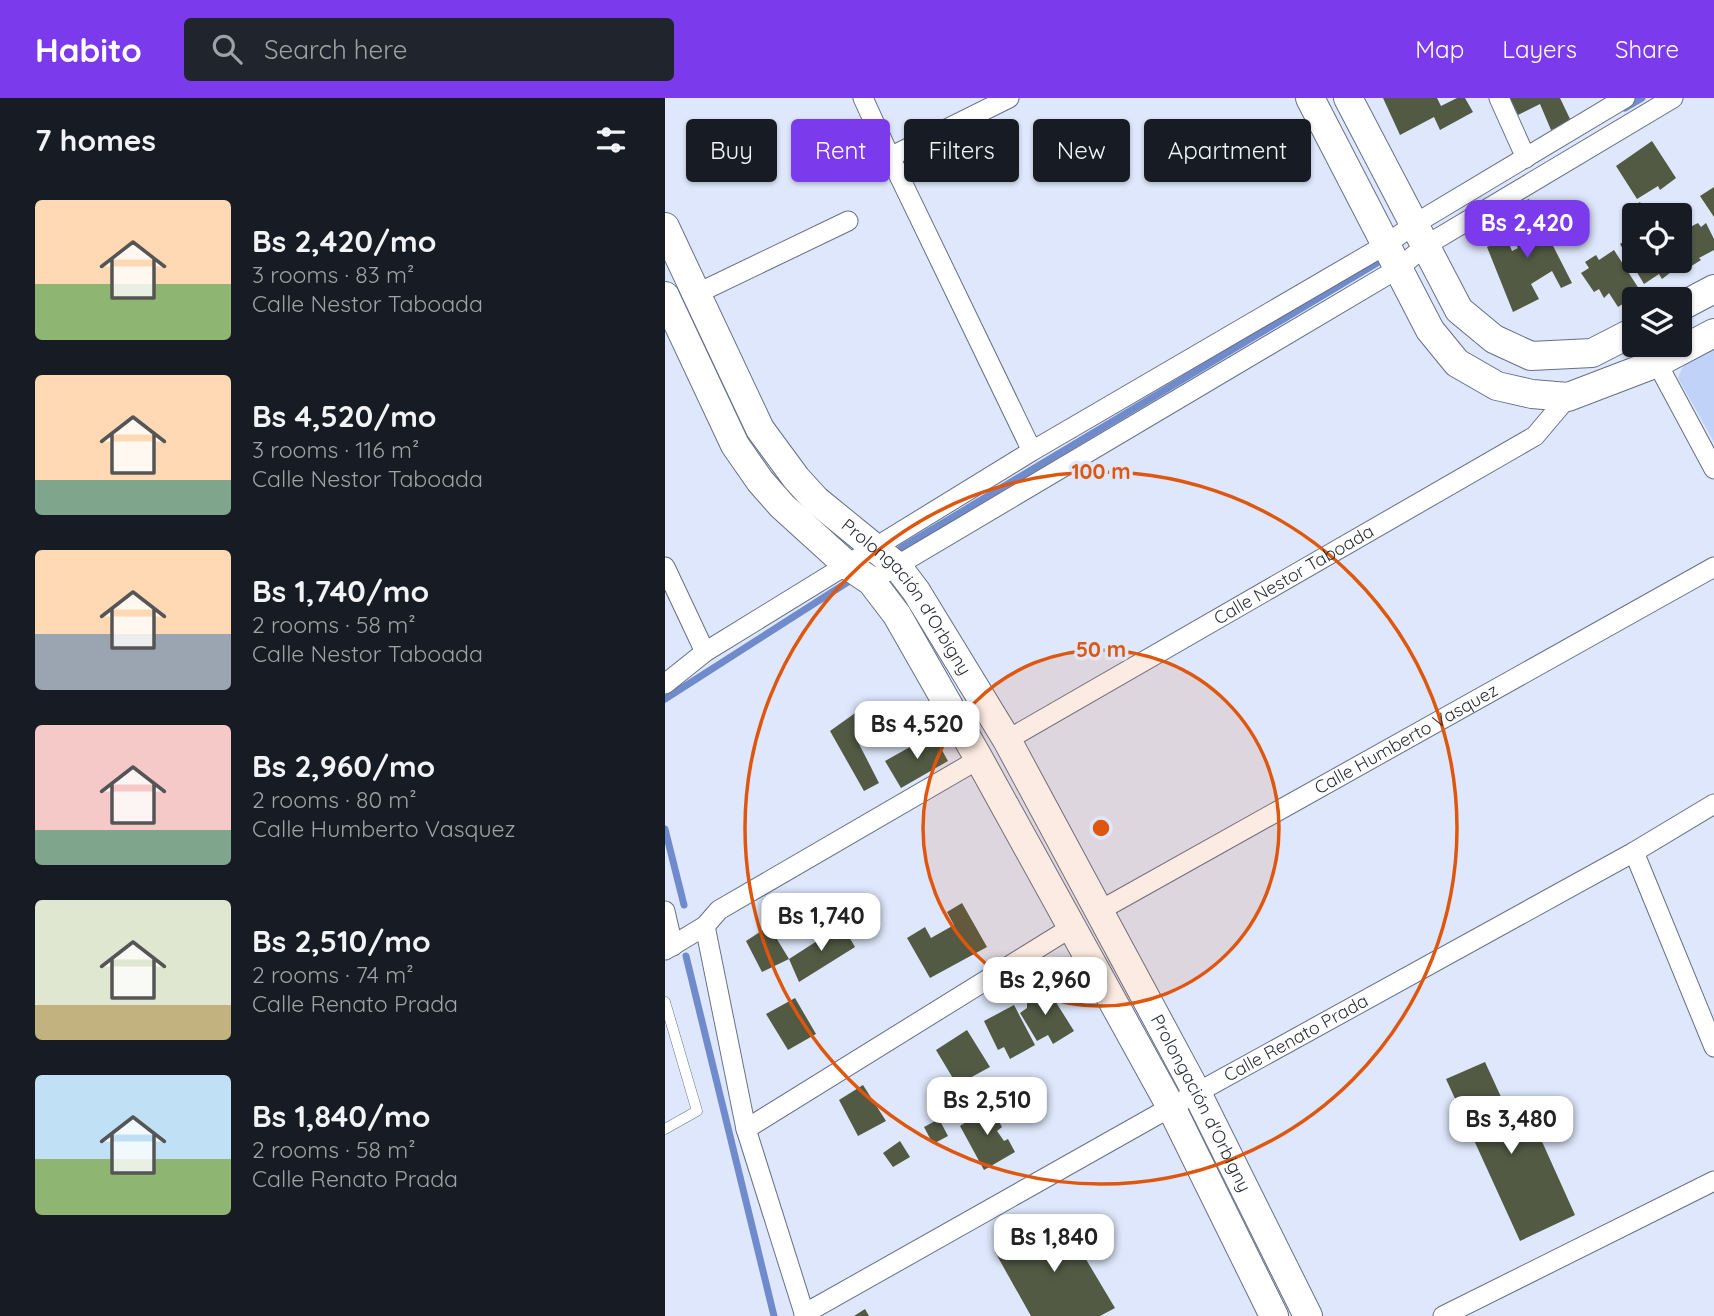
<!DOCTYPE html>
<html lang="en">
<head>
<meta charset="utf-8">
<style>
	body { margin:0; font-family:Quicksand,sans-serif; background:#20242c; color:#f1f3f6; height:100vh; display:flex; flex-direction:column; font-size:26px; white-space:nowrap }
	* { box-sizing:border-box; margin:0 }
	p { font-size:23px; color:#9ea1a6 }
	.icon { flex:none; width:38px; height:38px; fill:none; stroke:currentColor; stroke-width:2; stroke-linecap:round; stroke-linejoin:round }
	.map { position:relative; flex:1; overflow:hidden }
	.side { display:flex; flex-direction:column; background:#171b24; width:665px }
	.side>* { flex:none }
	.guide { position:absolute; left:21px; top:21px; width:665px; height:63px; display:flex; gap:14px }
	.fabs { position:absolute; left:957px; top:105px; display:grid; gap:14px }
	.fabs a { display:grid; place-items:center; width:70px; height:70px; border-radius:7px; background:#171b24; box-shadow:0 2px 5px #0004; font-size:35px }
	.price { position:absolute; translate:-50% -60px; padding:0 16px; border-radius:14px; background:#fff; color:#222; font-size:23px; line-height:46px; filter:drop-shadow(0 2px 4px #0008) }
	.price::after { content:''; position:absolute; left:50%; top:42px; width:21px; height:16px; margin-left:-10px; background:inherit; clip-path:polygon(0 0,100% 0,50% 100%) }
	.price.on { background:#7c3aed; color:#fff }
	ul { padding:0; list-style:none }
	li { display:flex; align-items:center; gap:21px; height:175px; padding:0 35px }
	li span { display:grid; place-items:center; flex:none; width:196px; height:140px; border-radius:7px; color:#555 }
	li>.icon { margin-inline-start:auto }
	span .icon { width:84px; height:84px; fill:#fffc; stroke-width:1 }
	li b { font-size:30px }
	h2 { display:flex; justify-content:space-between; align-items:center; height:84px; padding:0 35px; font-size:30px }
	.chip { padding:0 24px; border-radius:7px; background:#171b24; box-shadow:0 2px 5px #0004; font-size:24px; line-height:63px }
	.chip.on { background:#7c3aed; color:#fff }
	header { display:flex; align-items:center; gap:42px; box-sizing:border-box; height:98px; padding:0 35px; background:#7c3aed; color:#fff }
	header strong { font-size:33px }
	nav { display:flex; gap:38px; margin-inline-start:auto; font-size:24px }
	.search { width:490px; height:63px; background:#20242c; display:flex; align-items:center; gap:18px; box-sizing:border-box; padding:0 24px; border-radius:7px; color:#9ea1a6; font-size:26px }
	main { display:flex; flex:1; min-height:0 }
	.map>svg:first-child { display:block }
	.green { fill:#c0d2f8 }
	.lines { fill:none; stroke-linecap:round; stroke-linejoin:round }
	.stream { stroke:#6f8bcb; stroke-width:7 }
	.building { fill:#535a44 }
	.service-casing { stroke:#667086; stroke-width:11 }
	.minor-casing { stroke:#667086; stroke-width:21 }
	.secondary-casing { stroke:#667086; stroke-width:30 }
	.service { stroke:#fff; stroke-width:10 }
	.minor { stroke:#fff; stroke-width:19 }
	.secondary { stroke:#fff; stroke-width:28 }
	.ring { fill:none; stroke:#df570e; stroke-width:3.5 }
	.labels { text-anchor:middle; stroke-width:7; stroke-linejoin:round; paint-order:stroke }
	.street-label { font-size:18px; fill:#2b2f38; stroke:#dee7fb }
	.centre { fill:#df570e; stroke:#dee7fb; stroke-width:3.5 }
	.ring-label { font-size:21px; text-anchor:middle; font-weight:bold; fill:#df570e; stroke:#dee7fb; stroke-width:7; stroke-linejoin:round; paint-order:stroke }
</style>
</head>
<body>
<header>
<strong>Habito</strong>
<div class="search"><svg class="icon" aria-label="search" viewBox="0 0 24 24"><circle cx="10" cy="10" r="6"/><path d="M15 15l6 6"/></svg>Search here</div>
<nav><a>Map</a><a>Layers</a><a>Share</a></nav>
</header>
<main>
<section class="side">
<h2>7 homes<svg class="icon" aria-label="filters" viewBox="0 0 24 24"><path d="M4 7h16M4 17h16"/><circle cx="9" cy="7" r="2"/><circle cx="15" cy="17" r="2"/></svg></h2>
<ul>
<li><span style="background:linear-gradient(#ffd9b3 60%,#8fb573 0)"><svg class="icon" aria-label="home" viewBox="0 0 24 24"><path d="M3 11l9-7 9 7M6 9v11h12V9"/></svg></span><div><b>Bs 2,420/mo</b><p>3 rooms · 83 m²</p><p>Calle Nestor Taboada</p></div></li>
<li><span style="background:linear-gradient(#ffd9b3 75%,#7fa58c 0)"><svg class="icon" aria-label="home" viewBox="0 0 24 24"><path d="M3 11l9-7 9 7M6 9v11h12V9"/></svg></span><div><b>Bs 4,520/mo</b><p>3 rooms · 116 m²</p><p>Calle Nestor Taboada</p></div></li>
<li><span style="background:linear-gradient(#ffd9b3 60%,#9aa5b1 0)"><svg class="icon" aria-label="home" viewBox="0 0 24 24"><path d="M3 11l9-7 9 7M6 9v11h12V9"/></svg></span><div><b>Bs 1,740/mo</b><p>2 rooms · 58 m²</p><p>Calle Nestor Taboada</p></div></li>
<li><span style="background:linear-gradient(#f6c9c9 75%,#7fa58c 0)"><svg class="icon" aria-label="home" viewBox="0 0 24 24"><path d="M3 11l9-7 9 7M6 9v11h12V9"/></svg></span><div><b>Bs 2,960/mo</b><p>2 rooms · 80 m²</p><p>Calle Humberto Vasquez</p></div></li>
<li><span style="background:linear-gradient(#dfe7d0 75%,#c2b280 0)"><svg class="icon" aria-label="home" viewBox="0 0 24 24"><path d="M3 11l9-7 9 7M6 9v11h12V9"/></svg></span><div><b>Bs 2,510/mo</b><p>2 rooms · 74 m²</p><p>Calle Renato Prada</p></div></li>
<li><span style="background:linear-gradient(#bfe0f5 60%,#8fb573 0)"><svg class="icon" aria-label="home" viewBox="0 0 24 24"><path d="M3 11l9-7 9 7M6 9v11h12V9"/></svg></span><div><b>Bs 1,840/mo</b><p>2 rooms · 58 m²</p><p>Calle Renato Prada</p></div></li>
</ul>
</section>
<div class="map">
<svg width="1049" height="1218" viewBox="0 0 1049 1218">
	<rect width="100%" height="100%" fill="#dee7fb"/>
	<path class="green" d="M1049,249V344L1013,280L1019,266Z"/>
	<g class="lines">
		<path class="stream" d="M960,10L977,0
			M236,450L712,165
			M0,601L186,482
			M0,731L19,807
			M21,858L109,1218"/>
	</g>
	<path class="building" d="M718,0H772L776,8L792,0H800L808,14L775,32L769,19L735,37Z
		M845,0H895L906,23L886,32L875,6L853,17Z
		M987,43L1011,80L995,92L993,88L972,101L951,68Z
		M1049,89V119L1035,98Z
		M864,101L907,185L896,190L887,173L866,186L874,201L848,214L822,149L842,140L847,153L853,150L845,137L858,131L866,149L872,147L850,107Z
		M975,104L983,117H967V109Z
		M1033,125L1036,129L1041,125L1049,141V152L1034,160L1036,162L1020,172L1013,163H1015V130L1018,129L1022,135L1024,133L1023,130Z
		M970,136V163H1005L1010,171L997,181L994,176L979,186L955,146Z
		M949,152L976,194L953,209L944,195L939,200L934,191L929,194L916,175L924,170L920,164L931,157L934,162Z
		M193,613L204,634L192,642L214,685L199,693L165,633Z
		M268,636L283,663L236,690L220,663Z
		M297,805L322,849L265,880L242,840L260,829L266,840L289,827L282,814Z
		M177,827L190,849L134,884L124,861Z
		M104,828L124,861L97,874L81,843Z
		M362,890L378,895L382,890L409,933L388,946L383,937L372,943L355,915L362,910Z
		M130,900L151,936L123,952L101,916Z
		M349,907L370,947L345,961L339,949L333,952L319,923Z
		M302,932L325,969L292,987L271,952Z
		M820,964L853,1036L870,1028L910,1117L855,1143L781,981Z
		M198,987L221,1023L193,1038L174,1002Z
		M325,1006L337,1029L332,1033L339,1043L343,1041L350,1054L319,1072L295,1028L307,1020L304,1016Z
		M274,1021L283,1038L268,1046L259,1029Z
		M235,1043L245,1059L228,1069L218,1055Z
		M394,1116L450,1210L435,1218H366L330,1154Z
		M200,1211L204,1218H189Z"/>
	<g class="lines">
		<defs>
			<path id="service" d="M0,904L32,1013L0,1031"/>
			<g id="minor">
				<path d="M198,0L225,59L367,353"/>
				<path d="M834,0L861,60"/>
				<path d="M225,59L344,0"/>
				<path d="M31,196L183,123"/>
				<path d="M992,265L1049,371"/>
				<path d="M0,469L40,554"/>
				<path d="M206,483L734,170L760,148L1008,0"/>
				<path d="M0,586L40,554L367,353L722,146L748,127L960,0"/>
				<path id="s1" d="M342,642L870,338L903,299"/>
				<path d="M969,754L1049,949"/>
				<path d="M0,813L8,848"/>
				<path id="s2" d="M434,813L1049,469"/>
				<path d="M40,828L81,1031L140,1218"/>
				<path d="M0,852L40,828L54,812L314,661"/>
				<path d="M81,1031L407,829"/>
				<path id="s3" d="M139,1216L506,1009L969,754L1049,706"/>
				<path d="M778,1218L1049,1083"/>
			</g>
			<g id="secondary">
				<path d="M645,0L765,232L792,265L832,288L867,296L903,299L992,265L1049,235"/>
				<path d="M683,0L794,212L829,241L866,258L927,255L970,233"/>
				<path id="s4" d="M0,129L95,331L131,380L151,402L232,468L251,493L342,642L532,995L643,1218"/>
				<path d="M0,198L70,347L95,383L117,408L182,467L206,483L232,517L314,661L506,1009L609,1218"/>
				<path d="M1015,209L1049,191"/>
			</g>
		</defs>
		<use href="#service" class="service-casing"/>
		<use href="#minor" class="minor-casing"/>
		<use href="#secondary" class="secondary-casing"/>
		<use href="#service" class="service"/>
		<use href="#minor" class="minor"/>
		<use href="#secondary" class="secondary"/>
	</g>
	<circle cx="436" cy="730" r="178" fill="#df570e" fill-opacity=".12"/>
	<g class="ring">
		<circle cx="436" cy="730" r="178"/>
		<circle cx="436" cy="730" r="356"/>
	</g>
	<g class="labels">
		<g class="street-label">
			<text dy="6" stroke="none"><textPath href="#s1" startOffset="331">Calle Nestor Taboada</textPath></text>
			<text dy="6" stroke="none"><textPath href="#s4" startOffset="448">Prolongación d'Orbigny</textPath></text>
			<text dy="6" stroke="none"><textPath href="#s2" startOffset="352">Calle Humberto Vasquez</textPath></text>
			<text dy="6" stroke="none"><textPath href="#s3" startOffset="564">Calle Renato Prada</textPath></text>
			<text dy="6" stroke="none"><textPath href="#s4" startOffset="1036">Prolongación d'Orbigny</textPath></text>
		</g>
	</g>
	<circle cx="436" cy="730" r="10" class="centre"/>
	<g class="ring-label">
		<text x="436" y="381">100 m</text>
		<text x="436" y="559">50 m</text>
	</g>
</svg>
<div class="fabs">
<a><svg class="icon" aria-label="locate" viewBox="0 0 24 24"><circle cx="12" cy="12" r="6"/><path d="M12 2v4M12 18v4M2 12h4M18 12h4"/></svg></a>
<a><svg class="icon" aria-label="layers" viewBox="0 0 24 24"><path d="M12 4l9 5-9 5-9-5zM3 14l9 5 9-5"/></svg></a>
</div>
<b class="price on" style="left:862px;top:162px">Bs 2,420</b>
<b class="price" style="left:252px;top:663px">Bs 4,520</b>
<b class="price" style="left:156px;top:855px">Bs 1,740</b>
<b class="price" style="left:380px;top:919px">Bs 2,960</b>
<b class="price" style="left:322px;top:1039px">Bs 2,510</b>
<b class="price" style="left:846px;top:1058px">Bs 3,480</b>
<b class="price" style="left:389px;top:1176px">Bs 1,840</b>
<div class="guide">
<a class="chip">Buy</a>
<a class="chip on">Rent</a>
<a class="chip">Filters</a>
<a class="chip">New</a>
<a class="chip">Apartment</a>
</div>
</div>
</main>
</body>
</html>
